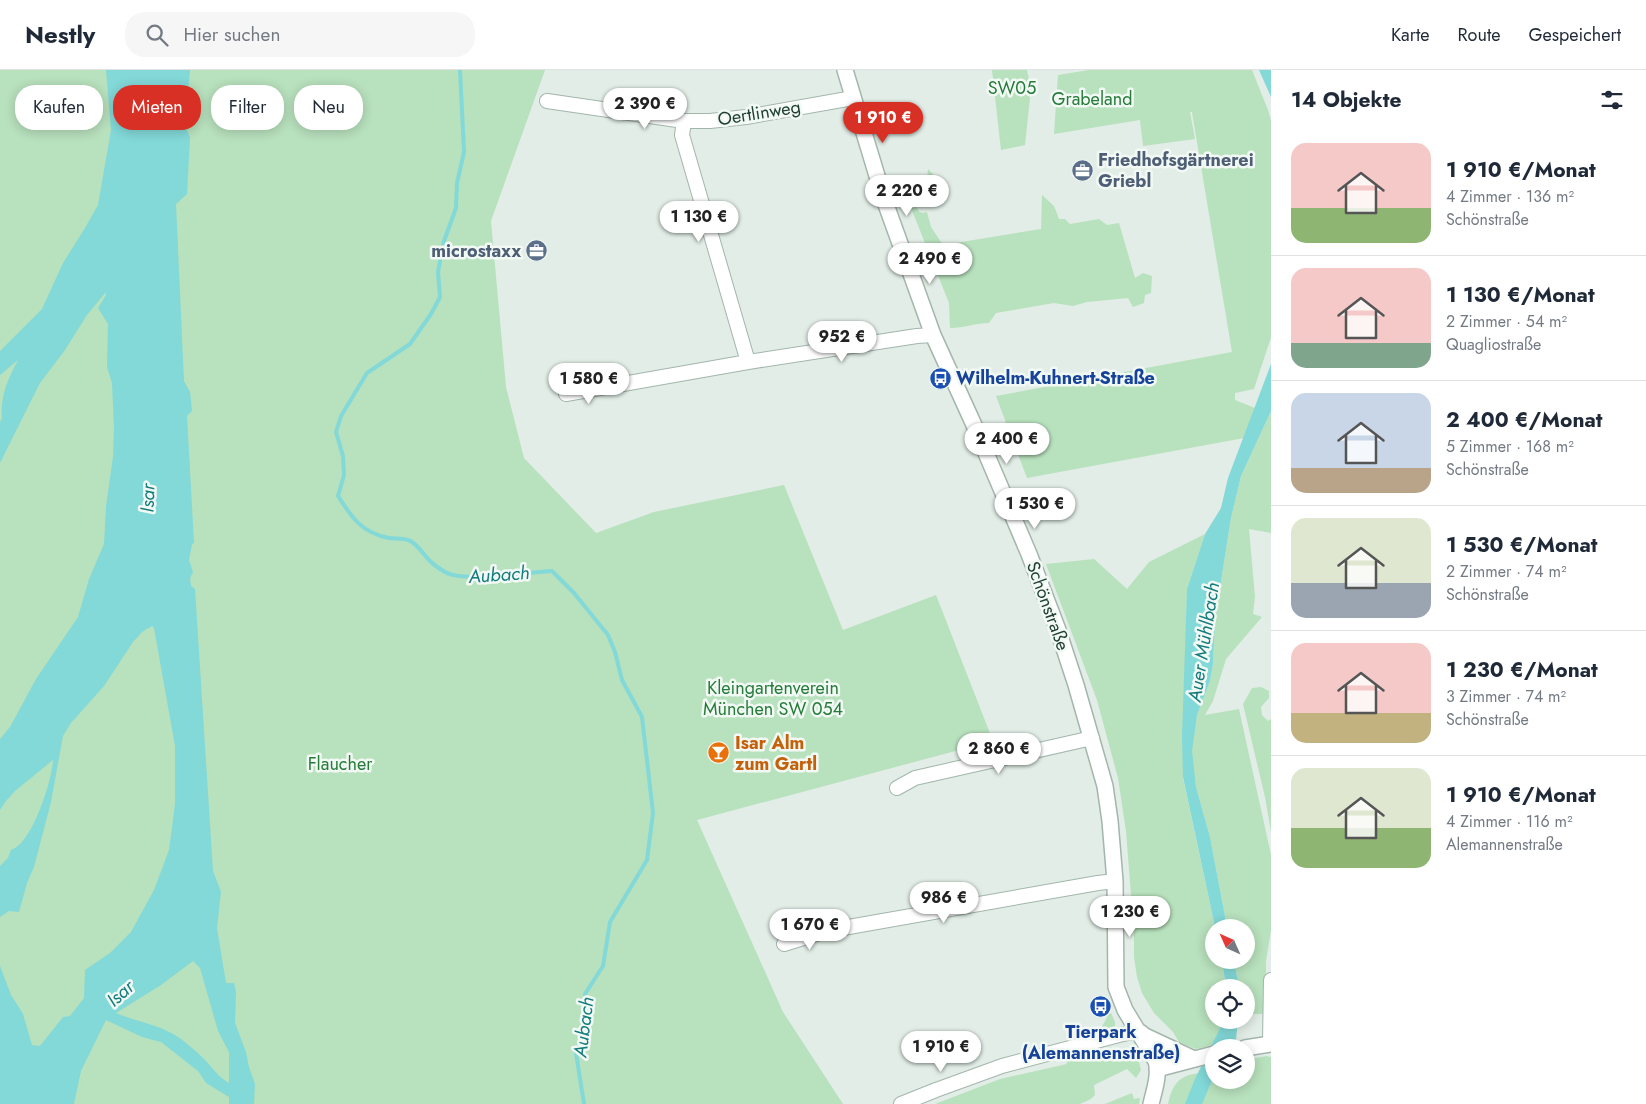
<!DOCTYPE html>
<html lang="de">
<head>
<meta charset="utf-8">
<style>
	body { margin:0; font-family:Jost,sans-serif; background:#f6f6f7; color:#1f2937; height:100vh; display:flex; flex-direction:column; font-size:19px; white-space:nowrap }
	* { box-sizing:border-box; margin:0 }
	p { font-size:16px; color:#747a83 }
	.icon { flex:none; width:28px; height:28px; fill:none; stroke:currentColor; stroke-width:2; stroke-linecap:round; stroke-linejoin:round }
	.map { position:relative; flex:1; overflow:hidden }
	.sheet { display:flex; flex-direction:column; background:#fff; width:375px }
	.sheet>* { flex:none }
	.banner { position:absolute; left:15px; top:15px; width:475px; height:45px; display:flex; gap:10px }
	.needle { width:32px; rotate:315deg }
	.buttons { position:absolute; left:1205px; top:849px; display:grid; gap:10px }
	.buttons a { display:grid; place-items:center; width:50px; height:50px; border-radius:50%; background:#fff; box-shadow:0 2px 12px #0003; font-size:25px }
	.price { position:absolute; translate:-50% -42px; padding:0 11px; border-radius:18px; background:#fff; color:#222; font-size:16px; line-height:32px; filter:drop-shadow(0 1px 2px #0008) }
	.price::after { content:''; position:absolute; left:50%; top:30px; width:15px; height:11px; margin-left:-8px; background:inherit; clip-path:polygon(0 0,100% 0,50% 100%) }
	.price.current { background:#d93025; color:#fff }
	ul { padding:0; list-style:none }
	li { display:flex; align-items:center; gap:15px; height:125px; padding:0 20px }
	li+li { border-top:1px solid #e0e1e3 }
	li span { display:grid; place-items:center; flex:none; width:140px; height:100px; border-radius:15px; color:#555 }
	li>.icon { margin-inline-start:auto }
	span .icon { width:60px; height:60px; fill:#fffc; stroke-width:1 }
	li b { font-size:21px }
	h2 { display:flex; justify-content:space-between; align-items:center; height:60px; padding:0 20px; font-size:21px }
	.chip { padding:0 18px; border-radius:20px; background:#fff; box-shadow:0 2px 12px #0003; font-size:18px; line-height:45px }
	.chip.current { background:#d93025; color:#fff }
	header { display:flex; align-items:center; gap:30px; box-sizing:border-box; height:70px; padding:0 25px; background:#fff; border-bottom:1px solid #e0e1e3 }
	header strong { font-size:24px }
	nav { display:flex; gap:28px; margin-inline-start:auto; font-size:18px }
	.search { width:350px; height:45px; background:#f6f6f7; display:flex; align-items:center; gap:12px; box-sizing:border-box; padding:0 18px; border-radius:20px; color:#747a83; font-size:19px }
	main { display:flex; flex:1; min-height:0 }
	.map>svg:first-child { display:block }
	.green { fill:#b8e1bd }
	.water { fill:#83d8d8; fill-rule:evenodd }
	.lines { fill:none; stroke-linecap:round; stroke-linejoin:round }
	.stream { stroke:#83d8d8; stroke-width:4 }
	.minor-casing { stroke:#a3b6ac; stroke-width:16 }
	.tertiary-casing { stroke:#a3b6ac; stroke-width:18 }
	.minor { stroke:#fff; stroke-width:14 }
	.tertiary { stroke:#fff; stroke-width:15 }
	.labels { text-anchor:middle; stroke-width:5; stroke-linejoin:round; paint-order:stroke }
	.park-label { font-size:18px; fill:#257c39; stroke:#f2f9f5 }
	.street-label { font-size:18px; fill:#1f4032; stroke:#f2f9f5 }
	.service-label { font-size:18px; font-weight:bold; fill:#4e5e75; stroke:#f2f9f5; text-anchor:start }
	.transit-label { font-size:18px; font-weight:bold; fill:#164399; stroke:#f2f9f5; text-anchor:start }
	.food-label { font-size:18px; font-weight:bold; fill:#c56008; stroke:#f2f9f5; text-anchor:start }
	.water-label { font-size:19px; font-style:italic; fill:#137c7d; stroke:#f2f9f5 }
</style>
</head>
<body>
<header>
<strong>Nestly</strong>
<div class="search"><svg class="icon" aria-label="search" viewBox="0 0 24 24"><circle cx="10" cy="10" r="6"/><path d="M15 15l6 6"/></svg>Hier suchen</div>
<nav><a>Karte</a><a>Route</a><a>Gespeichert</a></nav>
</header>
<main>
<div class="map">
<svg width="1271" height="1034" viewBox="0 0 1271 1034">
	<rect width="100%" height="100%" fill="#e1ede6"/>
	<path class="green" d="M0,0H545L491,151L506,317L524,388L596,463L654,442L784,415L843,560L936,525L993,671L697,750L783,942L843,1034H0Z
		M992,0H1027L1031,19L1025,75L1001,80Z
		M1089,0H1252L1268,40L1271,51V267L1254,319L1235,323V330L1255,338L1244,368L1027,408L996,326L1232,282L1192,42H1190L1195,69L1143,76L1140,50L1054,64L1058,5Z
		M928,99L933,104L934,112L906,118L903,108L909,107L913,114L927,110Z
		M1042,125L1054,136L1059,149H1065L1070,154L1099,149L1107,155L1119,153L1135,208L1143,203L1152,206L1151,223L1145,225L1144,233L1133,237L1128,228L1087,232L1073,236L1054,233L996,243L989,253C976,253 964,258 950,258L949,233L911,138L917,137L919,142L923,143L927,142L931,157L943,175L1041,159Z
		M1271,341V463L1249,459L1255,527L1253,544L1262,547L1226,589L1213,631L1205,645L1239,639L1271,785V860L1266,891V944H1246V918L1239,917L1234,890H1246V858L1227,857L1210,767L1196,717L1191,681L1197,645L1210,611L1213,594L1215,549L1231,448L1241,406Z
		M1205,464L1187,519L1183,708L1215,857L1214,890H1222L1226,917L1214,918V950H1224L1212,975L1196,979L1179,972L1173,962L1154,943L1142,923L1137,907L1134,887V863L1126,761L1118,708L1097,630L1046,494L1094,489L1127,519L1149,492Z
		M1261,617L1269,621V628L1261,637L1262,645L1268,651L1271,649V762L1265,727L1243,634L1252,618Z
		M1111,943L1115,952V957L1113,960L1102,962L1101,958L1109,944Z
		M1086,983L1088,991L1133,984L1139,992L1141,1000L1136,1008L1127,999L1094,1015L1095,1025L1091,1029L1080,1034H935L1000,1009L1067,994L1066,987Z
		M1266,986L1271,987V1034H1168C1175,1003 1187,1005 1214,1001V1010H1246V990Z
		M1132,1023L1134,1029L1140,1028L1139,1034H1105Z"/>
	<path class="water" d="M106,0H190L185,56L190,67L187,124L176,134L184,311L190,322L192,341L187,346L194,473L192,474L189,490L193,502L190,508L191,516L195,519L213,801L221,822L217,858L226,913H234L236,922L235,953L246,982L249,997L255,1014L254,1034H229V1027L206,1013L198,1001L161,972L142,967L106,950L81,1001L74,1034H0V896L11,925L23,944L32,975L40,976L63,947L70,946L84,928L85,900L110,883L131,862L154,820L169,780L175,734V676L154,558L152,556L142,562L133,572L104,616L71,653L63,666L51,732L34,797L27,813L19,842L9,841L0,847V796L8,788L11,780C32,774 52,711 53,690L15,721L6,731L0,740V669L10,657L36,609L78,547L89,509L104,474L106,436L113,387L114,358L112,313L107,297L108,254L98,238L106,225V222L87,245L65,280L40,313L0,393V352L2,348C0,326 8,309 18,290L0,305V281L42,239L63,193L85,158L98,135L111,60ZM193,891L200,898L218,961L229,982V1013C218,1007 213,998 204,989C197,982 189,975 181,969C162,955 137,952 116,943L161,915Z
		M1259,0H1271V27Z
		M1271,294V341L1241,406L1231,448L1215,549L1213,594L1210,611L1197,645L1192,681L1196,717L1210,767L1227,857H1215L1183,707L1182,667L1187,519L1205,464L1221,438L1228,408Z
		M1222,890H1234L1239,917H1226Z
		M1224,950H1238L1236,969L1231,977L1214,978V1006L1202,1034H1185L1195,1009Z"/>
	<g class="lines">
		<path class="stream" d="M460,0L464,82L457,113L456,138L444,171L438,202L440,227L431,244L410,274L367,303L341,346L336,362L343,386L344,405L338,426C352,448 362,463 389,468C395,469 402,468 408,470C417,473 423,484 430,491C434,495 440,499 445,502C464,513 528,502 552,501L574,523L608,565L615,582L622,610L642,647L653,743L647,790L610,852L603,896L585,924V954L576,983L584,1034"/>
		<defs>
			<path id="minor" d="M547,31L684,51H710L746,47L853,28
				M684,51L682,65L748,292
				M566,324L748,292L917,266L933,265
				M897,718L915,708L1092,668
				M784,874L826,861L1098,813L1115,811
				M1270,974L1271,910
				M901,1034L936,1020L1002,996L1119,965L1138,961"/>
			<path id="tertiary" d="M845,0L884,129L933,265L974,355L1029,484L1058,560L1076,615L1105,716L1110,751L1115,811L1116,917L1125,940L1156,991C1160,1004 1154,1021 1151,1034
				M1140,962L1145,966L1194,989
				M1245,978L1271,974
				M1157,999L1214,984"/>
		</defs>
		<use href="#minor" class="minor-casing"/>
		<use href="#tertiary" class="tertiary-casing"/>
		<use href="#minor" class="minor"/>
		<use href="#tertiary" class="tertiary"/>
	</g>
	<defs>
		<symbol id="office-disc" viewBox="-11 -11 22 22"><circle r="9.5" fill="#5c6f8a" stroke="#f2f9f5"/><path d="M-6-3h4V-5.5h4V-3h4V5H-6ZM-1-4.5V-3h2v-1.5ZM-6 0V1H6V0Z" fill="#fff"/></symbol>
		<symbol id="bus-disc" viewBox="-11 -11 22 22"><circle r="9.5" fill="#1a4fb4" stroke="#f2f9f5"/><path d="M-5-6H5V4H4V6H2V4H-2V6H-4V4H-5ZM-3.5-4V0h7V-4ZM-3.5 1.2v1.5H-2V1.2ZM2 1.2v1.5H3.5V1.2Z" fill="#fff"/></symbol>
		<symbol id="bar-disc" viewBox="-11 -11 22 22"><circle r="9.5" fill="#e8710a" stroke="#f2f9f5"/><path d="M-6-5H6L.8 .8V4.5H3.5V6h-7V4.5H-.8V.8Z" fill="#fff"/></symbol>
	</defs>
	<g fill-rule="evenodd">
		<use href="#office-disc" x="1070" y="88" width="25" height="25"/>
		<use href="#office-disc" x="524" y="168" width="25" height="25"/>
		<use href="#bus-disc" x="928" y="296" width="25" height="25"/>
		<use href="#bar-disc" x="706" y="670" width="25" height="25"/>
		<use href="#bus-disc" x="1088" y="924" width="25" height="25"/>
	</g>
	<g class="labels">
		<g class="park-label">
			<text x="1012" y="24">SW05</text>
			<text x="1092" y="35">Grabeland</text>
			<text x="773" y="624">Kleingartenverein<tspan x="773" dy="21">München SW 054</tspan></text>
			<text x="340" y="700">Flaucher</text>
		</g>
		<g class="street-label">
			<text transform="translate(759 43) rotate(-9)" y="6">Oertlinweg</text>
			<text transform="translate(1048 536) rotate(70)" y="6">Schönstraße</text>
		</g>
		<g class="service-label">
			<text x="1098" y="96">Friedhofsgärtnerei<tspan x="1098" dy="21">Griebl</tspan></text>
			<text x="521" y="187" text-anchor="end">microstaxx</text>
		</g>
		<g class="transit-label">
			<text x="956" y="314">Wilhelm-Kuhnert-Straße</text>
			<text x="1101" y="968" text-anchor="middle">Tierpark<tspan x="1101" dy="21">(Alemannenstraße)</tspan></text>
		</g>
		<g class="food-label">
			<text x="735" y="679">Isar Alm<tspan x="735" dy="21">zum Gartl</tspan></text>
		</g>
		<g class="water-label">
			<text transform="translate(147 428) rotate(-88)" y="7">Isar</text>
			<text transform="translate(499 504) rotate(-4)" y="7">Aubach</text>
			<text transform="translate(1203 572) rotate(-81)" y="7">Auer Mühlbach</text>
			<text transform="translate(120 923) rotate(-42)" y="7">Isar</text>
			<text transform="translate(583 957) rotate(-83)" y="7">Aubach</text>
		</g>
	</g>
</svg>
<div class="buttons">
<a><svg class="needle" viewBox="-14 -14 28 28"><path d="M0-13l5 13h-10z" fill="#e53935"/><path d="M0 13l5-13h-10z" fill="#747a83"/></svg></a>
<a><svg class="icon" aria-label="locate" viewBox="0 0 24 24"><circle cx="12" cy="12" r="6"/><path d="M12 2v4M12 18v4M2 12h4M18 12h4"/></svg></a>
<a><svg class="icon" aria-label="layers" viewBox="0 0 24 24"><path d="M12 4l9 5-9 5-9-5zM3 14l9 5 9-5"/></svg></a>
</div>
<b class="price" style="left:645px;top:60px">2 390 €</b>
<b class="price current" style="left:883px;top:74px">1 910 €</b>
<b class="price" style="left:907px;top:147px">2 220 €</b>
<b class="price" style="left:699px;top:173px">1 130 €</b>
<b class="price" style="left:930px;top:215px">2 490 €</b>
<b class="price" style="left:842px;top:293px">952 €</b>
<b class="price" style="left:589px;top:335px">1 580 €</b>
<b class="price" style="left:1007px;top:395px">2 400 €</b>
<b class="price" style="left:1035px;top:460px">1 530 €</b>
<b class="price" style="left:999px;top:705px">2 860 €</b>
<b class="price" style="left:944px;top:854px">986 €</b>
<b class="price" style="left:1130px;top:868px">1 230 €</b>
<b class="price" style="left:810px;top:881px">1 670 €</b>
<b class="price" style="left:941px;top:1003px">1 910 €</b>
<div class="banner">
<a class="chip">Kaufen</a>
<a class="chip current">Mieten</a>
<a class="chip">Filter</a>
<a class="chip">Neu</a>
</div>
</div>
<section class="sheet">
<h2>14 Objekte<svg class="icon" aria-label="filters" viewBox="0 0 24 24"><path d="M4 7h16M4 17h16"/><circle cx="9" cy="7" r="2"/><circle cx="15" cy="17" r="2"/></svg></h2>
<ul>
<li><span style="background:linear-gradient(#f6c9c9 65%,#8fb573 0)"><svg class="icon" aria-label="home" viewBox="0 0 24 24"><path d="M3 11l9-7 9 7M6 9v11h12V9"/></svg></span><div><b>1 910 €/Monat</b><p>4 Zimmer · 136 m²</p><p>Schönstraße</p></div></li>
<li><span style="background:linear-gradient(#f6c9c9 75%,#7fa58c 0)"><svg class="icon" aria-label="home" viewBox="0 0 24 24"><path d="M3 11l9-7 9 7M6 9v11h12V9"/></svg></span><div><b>1 130 €/Monat</b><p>2 Zimmer · 54 m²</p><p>Quagliostraße</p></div></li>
<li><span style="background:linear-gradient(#c9d6e8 75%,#b9a48a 0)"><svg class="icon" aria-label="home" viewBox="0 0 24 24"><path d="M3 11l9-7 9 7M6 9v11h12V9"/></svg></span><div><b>2 400 €/Monat</b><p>5 Zimmer · 168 m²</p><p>Schönstraße</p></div></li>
<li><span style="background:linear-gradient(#dfe7d0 65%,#9aa5b1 0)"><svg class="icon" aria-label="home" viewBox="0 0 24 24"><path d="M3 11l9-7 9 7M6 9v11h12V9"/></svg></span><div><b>1 530 €/Monat</b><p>2 Zimmer · 74 m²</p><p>Schönstraße</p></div></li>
<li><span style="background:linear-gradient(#f6c9c9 70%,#c2b280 0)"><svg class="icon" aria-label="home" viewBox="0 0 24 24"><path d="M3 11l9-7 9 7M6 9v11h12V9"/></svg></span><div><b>1 230 €/Monat</b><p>3 Zimmer · 74 m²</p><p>Schönstraße</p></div></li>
<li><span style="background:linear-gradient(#dfe7d0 60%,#8fb573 0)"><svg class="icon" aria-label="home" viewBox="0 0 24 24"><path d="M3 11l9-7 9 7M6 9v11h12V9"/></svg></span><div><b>1 910 €/Monat</b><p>4 Zimmer · 116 m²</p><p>Alemannenstraße</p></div></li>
</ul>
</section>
</main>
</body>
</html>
